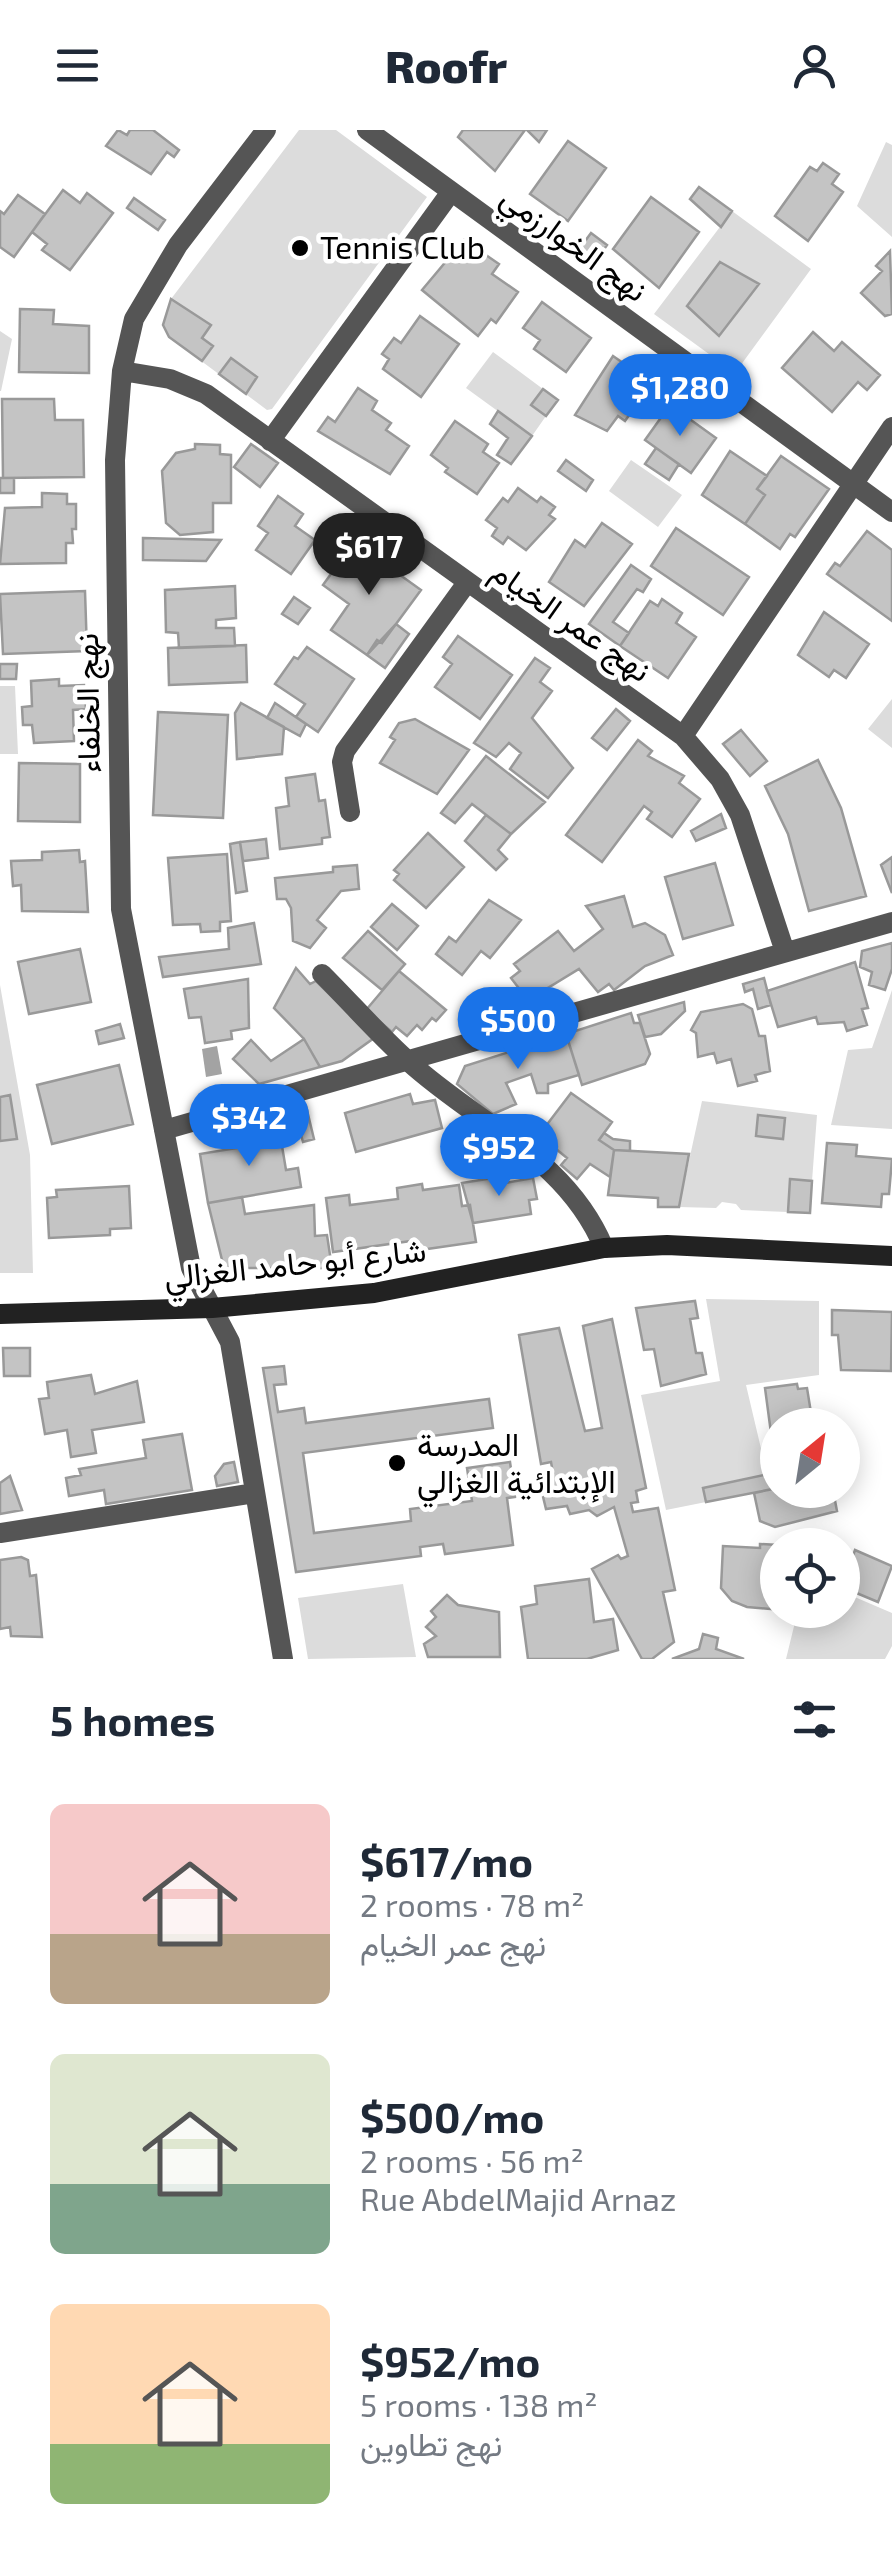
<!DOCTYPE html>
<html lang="en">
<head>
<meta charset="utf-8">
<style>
	body { margin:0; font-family:"Exo 2",Vazirmatn,sans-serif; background:#f6f6f7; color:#1f2937; height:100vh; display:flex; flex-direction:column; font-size:38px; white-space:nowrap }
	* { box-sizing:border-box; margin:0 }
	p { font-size:32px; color:#747a83 }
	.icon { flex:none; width:55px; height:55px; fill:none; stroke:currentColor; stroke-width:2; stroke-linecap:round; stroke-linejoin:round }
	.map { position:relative; height:1529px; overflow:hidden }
	.details { display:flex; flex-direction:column; background:#fff; flex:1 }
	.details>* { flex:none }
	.needle { width:65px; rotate:30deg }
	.buttons { position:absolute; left:760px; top:1278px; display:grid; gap:20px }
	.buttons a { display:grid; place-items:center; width:100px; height:100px; border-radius:50%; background:#fff; box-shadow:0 5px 25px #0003; font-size:50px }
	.price { position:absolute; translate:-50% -85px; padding:0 22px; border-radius:35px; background:#1a73e8; color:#fff; font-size:32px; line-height:65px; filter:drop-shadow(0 2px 5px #0008) }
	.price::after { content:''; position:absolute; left:50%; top:60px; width:30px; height:22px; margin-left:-15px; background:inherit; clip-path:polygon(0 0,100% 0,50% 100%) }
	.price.on { background:#222; color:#fff }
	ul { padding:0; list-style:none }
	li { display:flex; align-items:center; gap:30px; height:250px; padding:0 50px }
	li span { display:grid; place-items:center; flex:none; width:280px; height:200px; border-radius:15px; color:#555 }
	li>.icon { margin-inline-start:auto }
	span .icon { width:120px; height:120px; fill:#fffc; stroke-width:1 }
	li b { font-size:42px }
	h2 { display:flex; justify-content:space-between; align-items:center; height:120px; padding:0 50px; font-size:42px }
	header { display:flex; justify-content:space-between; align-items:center; height:130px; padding:0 50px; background:#fff; font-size:45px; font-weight:800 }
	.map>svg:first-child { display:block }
	.green { fill:#dcdcdc }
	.water { fill:#a3a3a3 }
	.building { fill:#c4c4c4; stroke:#999; stroke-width:2.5 }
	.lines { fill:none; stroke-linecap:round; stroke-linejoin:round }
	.minor { stroke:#555; stroke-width:20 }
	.secondary { stroke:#222; stroke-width:20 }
	.poi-dot { fill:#000; stroke:#fff; stroke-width:4 }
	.labels { text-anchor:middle; stroke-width:9; stroke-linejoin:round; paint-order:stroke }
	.street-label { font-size:32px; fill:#000; stroke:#fff }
	.poi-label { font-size:32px; fill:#000; stroke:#fff; text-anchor:start }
</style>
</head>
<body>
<header><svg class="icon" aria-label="menu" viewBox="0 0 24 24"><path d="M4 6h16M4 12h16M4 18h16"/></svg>Roofr<svg class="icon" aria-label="person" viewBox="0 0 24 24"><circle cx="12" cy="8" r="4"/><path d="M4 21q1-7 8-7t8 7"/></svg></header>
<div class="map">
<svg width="892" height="1529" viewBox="0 0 892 1529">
	<rect width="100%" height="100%" fill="#fff"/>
	<path class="green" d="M299,0H336L427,67L272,279L267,280L169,207L163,195L171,169Z
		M886,12L892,15V107L857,76Z
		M732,81L811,139L735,243L654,184Z
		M0,201L12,209L1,261H0Z
		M493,222L543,259L531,275L546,286L532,306L466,258Z
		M631,330L682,365L658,397L609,361Z
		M0,556H15L18,624H0Z
		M892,569V618L868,599Z
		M0,855L30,1025L33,1143H0Z
		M892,860V999L831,995L848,920L872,918Z
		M702,971L817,985L812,1051L790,1049L788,1082L741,1080L736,1074L722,1072L716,1078L679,1077Z
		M706,1169L819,1171V1245L746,1255L767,1344L704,1358L706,1372L666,1380L641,1265L720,1251Z
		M403,1454L416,1527L308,1529L298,1468Z
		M843,1462L892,1483V1516L885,1529H786L798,1480H842Z"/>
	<path class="water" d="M217,916L222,944L206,947L202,919Z"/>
	<path class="building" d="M118,0L127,5L130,0H153L179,20L174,27L167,22L151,44L106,16Z
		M463,0H525L495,41L458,7Z
		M527,0H547L539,12Z
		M568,11L606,38L568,91L530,64Z
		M823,33L839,44L832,54L843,62L808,111L775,86L810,37L817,41Z
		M699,57L732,81L721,97L690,69Z
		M63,60L80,73L87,63L113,83L70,140L42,120L47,114L32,102Z
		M18,65L45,84L14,127L0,117V81L4,84Z
		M651,67L699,102L659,158L613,119Z
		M134,68L165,90L158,100L127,78Z
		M591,103L607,115L591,138L574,126Z
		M464,110L499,134L492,144L518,162L496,193L491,189L478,206L422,160Z
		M890,121L892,184L885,186L861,163L882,141L876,136Z
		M720,132L759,154L719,206L687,176Z
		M171,169L211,195L202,208L213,216L202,231L169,207L163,195Z
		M542,172L591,208L566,242L534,219L540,210L523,198Z
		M20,179L54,180L53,194L89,196V243L19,242Z
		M420,186L459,214L421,267L383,239L389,229L382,224L394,208L401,213Z
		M813,202L834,221L842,212L880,245L867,260L858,252L832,282L782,238Z
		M613,226L652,253L625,291L618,286L607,301L575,285Z
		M231,228L257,247L246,264L219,244Z
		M358,258L377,271L372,280L391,293L386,300L409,316L390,344L318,301L328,287L335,292Z
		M543,259L558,270L546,286L531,275Z
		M2,269H54L55,290H83L84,347L3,348Z
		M670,275L716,308L691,343L645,310Z
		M498,281L532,306L511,334L497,325L508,308L490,294Z
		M455,291L488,314L483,322L499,333L477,364L445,342L448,338L431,325Z
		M195,314L220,315V324L231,325V373H213V402L180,405L166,393L162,341L176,323L195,319Z
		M251,314L278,333L260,357L234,337Z
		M656,318L679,334L669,350L645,334Z
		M730,321L767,346L757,359L765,365L745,394L702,365Z
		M781,326L829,359L795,407L790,404L780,419L745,394L765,365L757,359Z
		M566,330L593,350L586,361L558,341Z
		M0,348H14V363H0Z
		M518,358L537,372L541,367L555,377L549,385L555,389L526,420L508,407L503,414L492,406L497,398L486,390L503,368L508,372Z
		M42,363L67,364V374H76V399H72L73,413H66V433L0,434L5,378L42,377Z
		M278,366L303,384L295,396L315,410L291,444L256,420L268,403L258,396Z
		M602,393L632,414L584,476L549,452L575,410L585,417Z
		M676,398L749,447L723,485L651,436Z
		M867,401L892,420V491L827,444L835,433L840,436Z
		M143,408L221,410L206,431L143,430Z
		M354,412L421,460L382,513L377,510L367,525L331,500L349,474L323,455Z
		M631,435L651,449L643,462L637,459L613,492L629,503L620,516L589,494Z
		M235,456L236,488L216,490V498H234L235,516L179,518L178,503L166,502L165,460Z
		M85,461L87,521L3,524L0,464Z
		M294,467L310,478L298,494L282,484Z
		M662,469L682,483L676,493L696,507L668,548L620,516L650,471L658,476Z
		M824,482L869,514L846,548L834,540L829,547L798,525Z
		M396,494L409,504L385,538L367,525Z
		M458,506L512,545L480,589L435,557L452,534L443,527Z
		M246,515L247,552L169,555L168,518Z
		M307,517L354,549L318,602L296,587L305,574L275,554L294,527L298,529Z
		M535,528L550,538L540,552L552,561L532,588L573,638L548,668L510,639L521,623L509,613L496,627L474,613Z
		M0,534H17L16,549H0Z
		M59,549V556L84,555L86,579L73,580L74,611L34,613L32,595H23L22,577L32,576L31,551Z
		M241,573L284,597L282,624L237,629L235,583Z
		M275,573L306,594L300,606L267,588Z
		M616,579L630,591L607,620L592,608Z
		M158,582L228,585L223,688L153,685Z
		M415,589L469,620L437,664L380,633L395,610L390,607L399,593Z
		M741,600L767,631L750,646L723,614Z
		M638,610L652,621L648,626L684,646L679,653L700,669L672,707L647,689L652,682L644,676L602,732L566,705Z
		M486,626L545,672L511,704L472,674L455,693L441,683Z
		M818,630L841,678L866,766L809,781L788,704L765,656Z
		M19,633L80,634V692L18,691Z
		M315,644L319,671L325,670L330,707L322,708V714L280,719L276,678L289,676L286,648Z
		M721,684L726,698L696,711L691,701Z
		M486,685L511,704L498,720L507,729L496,740L465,711Z
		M428,703L464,737L426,778L394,750L399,744L394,740Z
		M266,709L268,728L243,731L240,712Z
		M240,712L247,761L236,763L230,714Z
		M79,720L80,732L85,731L88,782L22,781L21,755L13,756L11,731L42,730V722Z
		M227,724L231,791L220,792V801L201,802L200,794L173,795L168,728Z
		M892,727V763L881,735Z
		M715,733L733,795L683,809L665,747Z
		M357,735L359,759L341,761L317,790L326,798L310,818L293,811L291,778L286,769H277L275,748L333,742V737Z
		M624,766L633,797L645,793L665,805L673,825L645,836L614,860L609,854L598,862L579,839L528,870L511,848L520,841L514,834L558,801L574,821L603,799L586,776Z
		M489,770L521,790L490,828L481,821L462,845L436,824L449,807L456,812Z
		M392,774L418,796L397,820L371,797Z
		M254,793L261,834L163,847L159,827L229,819L228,798Z
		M368,801L405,834L382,860L343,828Z
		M892,813V839L885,860L869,855L872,842L860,837L862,821Z
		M80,819L91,872L29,884L18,832Z
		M855,832L868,878L862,879L867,895L847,901L844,892L818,894L816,887L778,897L767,861Z
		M296,838L310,854L316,851L374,908L342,931L320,937L304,909L274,878Z
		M399,841L446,880L436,891L432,888L422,900L417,895L407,906L396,897L392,902L366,880Z
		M764,848L771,875L758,879L753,859L745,862L743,854Z
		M248,849L249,898L231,901L232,909L205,913L201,887L189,888L184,859Z
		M684,872L685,881L661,904L645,907L638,885Z
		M743,874L752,879L759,906H765L770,941L755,945L757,951L738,956L731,929L717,933L714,923L698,927L696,903L691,900L701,882Z
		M631,883L634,893H640L650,924L645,934L582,955L566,904Z
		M120,894L124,908L99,914L96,901Z
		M566,904L579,945L548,954V963H537L531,944L506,953L516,974L493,984L457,954L465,936Z
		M304,909L320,937L259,954L233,929L251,910L271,931Z
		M119,935L133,994L52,1014L37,955Z
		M571,963L612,992L599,1010L614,1020L610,1047L590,1034L577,1049L561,1035L567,1028L539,1005Z
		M410,964L413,974L435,970L442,998L356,1022L345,983Z
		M10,965L17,1009L0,1011V967Z
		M306,976L314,1009L303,1012L294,979Z
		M758,985L785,988L783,1009L756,1006Z
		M279,998L286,1040L298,1038L301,1057L208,1073L200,1024L249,1016L247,1003Z
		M604,1003L613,1009L630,1011V1021L614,1020L599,1010Z
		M827,1013L857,1015L856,1026L892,1029L889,1064H882L881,1077L822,1073Z
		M614,1020L689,1024L679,1077H658V1068L608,1065Z
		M493,1048L494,1055L533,1048L537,1069L529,1070L531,1084L473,1093L462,1053Z
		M790,1049L812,1051L810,1083L788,1082Z
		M422,1054L423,1060L459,1055L462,1076L470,1075L476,1112L413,1121L411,1111L333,1122L326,1068L349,1065L350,1075L398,1069L397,1058Z
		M129,1056L131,1098L110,1099V1105L49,1108L47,1068L57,1067L56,1060Z
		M242,1067L245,1084L314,1075L315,1106L327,1105L332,1138H224L208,1073Z
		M695,1171L698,1188L690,1189L696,1223H702L706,1244L661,1256L654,1219L644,1220L636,1178Z
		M832,1180L892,1182L891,1241L841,1240L838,1205H832Z
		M612,1189L646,1358L636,1361L638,1372L631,1373L633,1382L658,1378L675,1460L663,1462L674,1512L652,1529H642L592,1439L618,1425L621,1429L628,1426L614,1377L597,1386L589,1380L570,1384L567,1376L546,1379L538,1346L553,1343L551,1332L541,1334L519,1205L559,1198L585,1301L602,1298L583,1196Z
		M3,1218H30V1246H4Z
		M284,1236L286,1254L274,1255L278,1282L304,1278L306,1293L489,1269L493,1298L303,1323L314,1403L411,1391L410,1379L472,1371L467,1338L510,1332L515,1367L507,1368L513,1415L445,1424L443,1414L420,1417L421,1426L296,1442L263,1238Z
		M91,1245L95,1264L137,1251L144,1292L92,1300L96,1323L71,1327L67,1300L45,1304L39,1269L49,1268L47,1252Z
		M797,1254L798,1259L807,1258L813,1295H778V1317L773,1318L765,1258Z
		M182,1304L192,1360L106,1374L104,1360L69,1366L66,1348L81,1345L79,1339L146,1328L143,1310Z
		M234,1332L238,1352L217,1356L215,1346L224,1334Z
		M778,1342V1358L706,1372L703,1358Z
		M10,1346L22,1380L0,1384V1353Z
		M778,1358L833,1360L837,1381L775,1397L760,1391L754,1363Z
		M760,1414L778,1415V1480H782L747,1477L732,1471L721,1458L723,1416L760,1418Z
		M855,1420L892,1436L878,1472L842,1457Z
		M21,1427L28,1430L30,1446L36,1445L42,1507L11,1506L10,1497L0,1499V1430Z
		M589,1449L594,1492L613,1489L618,1520L587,1529H528L521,1477L537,1474L535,1456Z
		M447,1465L458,1475L499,1482L500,1527H428L424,1514L436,1506L426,1497L436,1487L431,1481Z
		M703,1504L718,1508L716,1519L744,1529H672L699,1519Z"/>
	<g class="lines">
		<path class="minor" d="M266,0L178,115L134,189L122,241L115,330L121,779L191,1138L230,1212L283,1529
			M367,0L892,382
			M122,241L170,249L206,264L683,606L720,649L740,685L785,822
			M270,311L451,62
			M683,606L892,297
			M350,682L342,632L345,621L466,454
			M322,844C351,873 378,904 408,931C478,995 566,1027 604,1118
			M164,1000L892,792
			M0,1403L255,1363"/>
		<path class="secondary" d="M0,1184L212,1178L374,1163L604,1118L667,1115L892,1126"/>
	</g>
	<g class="poi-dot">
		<circle cx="300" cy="118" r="10"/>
		<circle cx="397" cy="1333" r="10"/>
	</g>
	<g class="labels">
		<g class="street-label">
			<text transform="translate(574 114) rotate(36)" y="11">نهج الخوارزمي</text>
			<text transform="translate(571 491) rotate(35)" y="11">نهج عمر الخيام</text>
			<text transform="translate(88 573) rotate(-91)" y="11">نهج الخلفاء</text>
			<text transform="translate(295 1134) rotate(-6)" y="11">شارع أبو حامد الغزالي</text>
		</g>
		<g class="poi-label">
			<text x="320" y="129">Tennis Club</text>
			<text x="417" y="1326">المدرسة<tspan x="417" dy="37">الإبتدائية الغزالي</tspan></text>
		</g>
	</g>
</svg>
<div class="buttons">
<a><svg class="needle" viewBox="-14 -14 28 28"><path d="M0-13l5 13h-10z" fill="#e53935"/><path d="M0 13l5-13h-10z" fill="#747a83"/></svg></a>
<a><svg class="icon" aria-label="locate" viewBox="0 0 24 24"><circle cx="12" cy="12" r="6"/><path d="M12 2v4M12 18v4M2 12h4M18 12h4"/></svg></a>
</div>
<b class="price" style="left:680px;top:309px">$1,280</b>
<b class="price on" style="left:369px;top:468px">$617</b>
<b class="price" style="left:518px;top:942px">$500</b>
<b class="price" style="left:249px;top:1039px">$342</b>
<b class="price" style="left:499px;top:1069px">$952</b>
</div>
<section class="details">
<h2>5 homes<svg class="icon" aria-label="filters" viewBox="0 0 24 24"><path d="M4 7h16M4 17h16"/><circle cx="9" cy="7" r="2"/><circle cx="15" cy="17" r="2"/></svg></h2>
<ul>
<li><span style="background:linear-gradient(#f6c9c9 65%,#b9a48a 0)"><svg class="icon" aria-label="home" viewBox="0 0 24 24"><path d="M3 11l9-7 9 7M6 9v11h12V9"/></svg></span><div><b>$617/mo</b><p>2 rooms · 78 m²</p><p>نهج عمر الخيام</p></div></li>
<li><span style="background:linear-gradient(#dfe7d0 65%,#7fa58c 0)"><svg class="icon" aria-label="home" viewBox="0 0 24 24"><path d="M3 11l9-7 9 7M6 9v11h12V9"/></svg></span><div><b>$500/mo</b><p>2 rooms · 56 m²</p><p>Rue AbdelMajid Arnaz</p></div></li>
<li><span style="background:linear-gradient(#ffd9b3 70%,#8fb573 0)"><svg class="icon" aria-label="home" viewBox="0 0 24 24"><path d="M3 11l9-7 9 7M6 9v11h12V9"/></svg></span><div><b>$952/mo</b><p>5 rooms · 138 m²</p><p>نهج تطاوين</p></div></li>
</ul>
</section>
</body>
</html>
